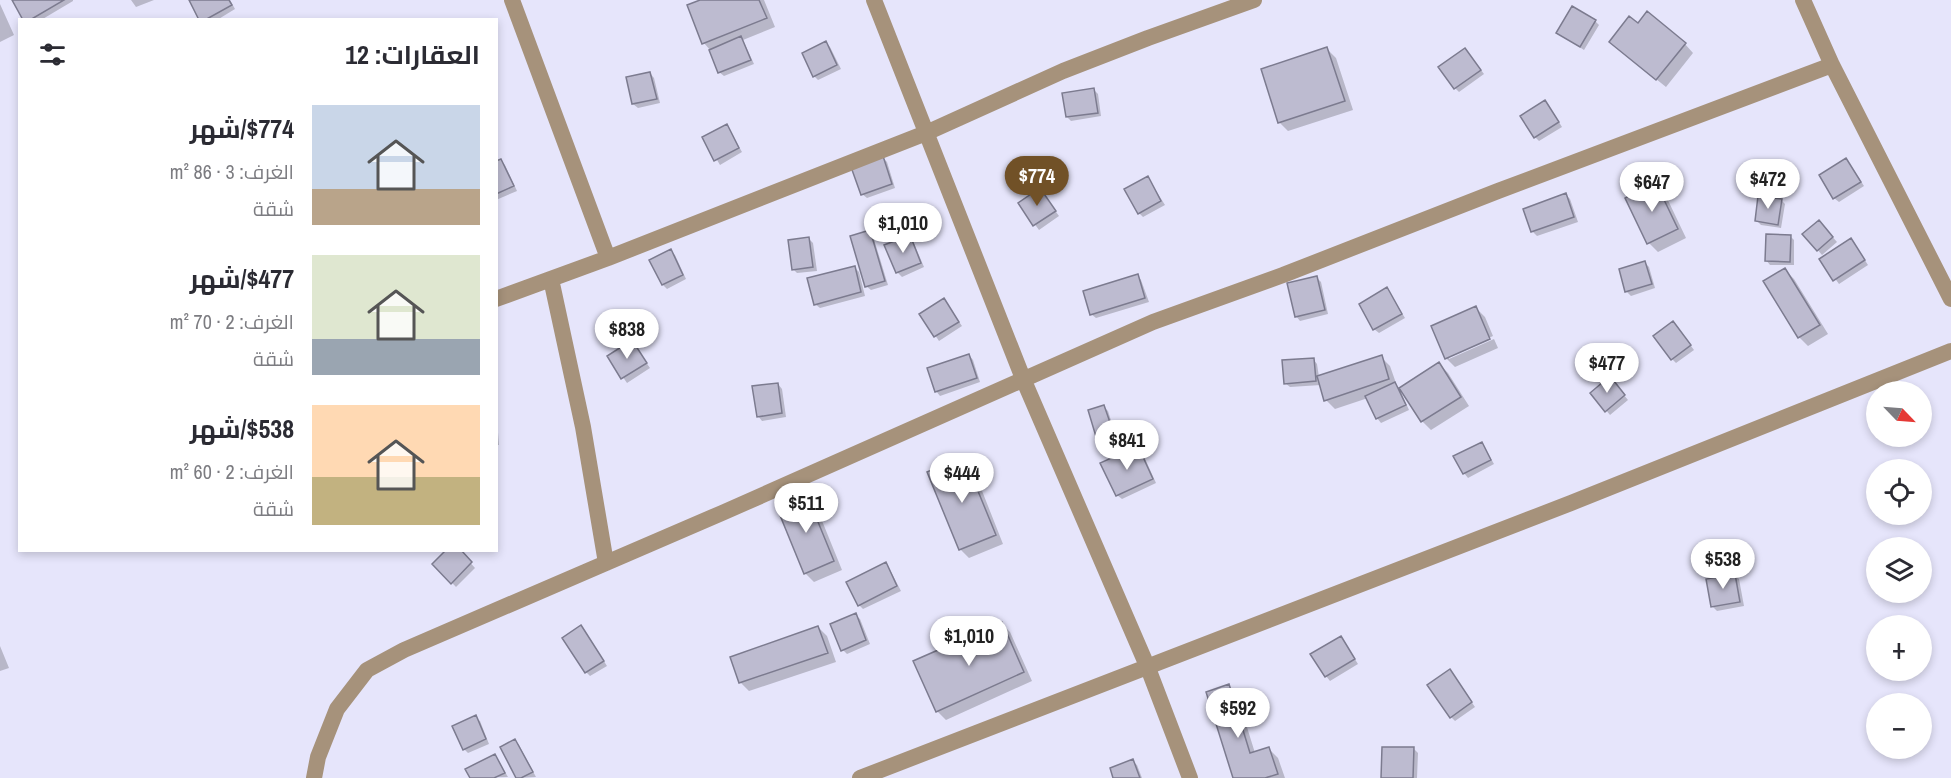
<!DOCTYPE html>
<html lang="ar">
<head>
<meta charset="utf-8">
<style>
	body { margin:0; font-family:"Archivo Narrow",Cairo,sans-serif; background:#f2f2f3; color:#2b2b33; direction:rtl; height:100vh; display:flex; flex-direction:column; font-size:22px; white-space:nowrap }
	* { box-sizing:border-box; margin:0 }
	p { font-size:20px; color:#7c7c81 }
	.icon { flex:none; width:33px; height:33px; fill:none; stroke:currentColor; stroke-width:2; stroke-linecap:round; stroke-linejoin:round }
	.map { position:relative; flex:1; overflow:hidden; direction:ltr }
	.details { position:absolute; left:18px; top:18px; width:480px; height:534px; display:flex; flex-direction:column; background:#fff; border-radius:0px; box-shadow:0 3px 9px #0003; direction:rtl }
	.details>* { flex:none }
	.needle { width:39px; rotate:115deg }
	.controls { position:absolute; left:1866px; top:381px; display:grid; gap:12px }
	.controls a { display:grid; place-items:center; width:66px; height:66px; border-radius:50%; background:#fff; box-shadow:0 3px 9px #0003; font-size:30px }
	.price { position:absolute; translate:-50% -51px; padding:0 14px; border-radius:21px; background:#fff; color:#222; font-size:20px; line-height:39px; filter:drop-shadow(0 2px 3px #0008) }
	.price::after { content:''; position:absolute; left:50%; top:36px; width:18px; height:14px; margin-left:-9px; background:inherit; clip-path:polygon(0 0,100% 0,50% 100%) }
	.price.current { background:#715127; color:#fff }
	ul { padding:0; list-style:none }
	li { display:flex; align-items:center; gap:18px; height:150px; padding:0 18px }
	li span { display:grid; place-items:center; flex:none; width:168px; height:120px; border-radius:0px; color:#555 }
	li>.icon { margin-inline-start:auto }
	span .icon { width:72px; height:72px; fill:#fffc; stroke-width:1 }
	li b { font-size:26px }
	h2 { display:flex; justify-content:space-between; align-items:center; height:72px; padding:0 18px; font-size:26px }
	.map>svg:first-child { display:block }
	.shadow { fill:#0003 }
	.building { fill:#bdbbd0; stroke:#7c7b8f; stroke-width:1.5 }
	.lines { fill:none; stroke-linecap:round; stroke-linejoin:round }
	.minor { stroke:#a6927b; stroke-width:16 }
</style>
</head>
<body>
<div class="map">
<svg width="1951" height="778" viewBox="0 0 1951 778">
	<rect width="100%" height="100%" fill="#e6e5fb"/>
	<path class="shadow" d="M14,0H73V1L41,20H25Z
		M131,0H154L136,7Z
		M192,0H230L235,9L217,20H200Z
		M704,0H764L775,27L743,40L754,64L724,76L719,72L710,50L704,43Z
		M0,4L14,35L0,42Z
		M1595,21L1599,25L1584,50L1558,33Z
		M1638,25L1685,44L1693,53L1666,87L1620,50Z
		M826,43L830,47L841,69L818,80L814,76Z
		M1327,49L1336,58L1353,110L1288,131L1279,122Z
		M1469,54L1484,74L1459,92L1455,88Z
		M650,73L654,78L660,103L638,108L633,104Z
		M1094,90L1098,94L1101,116L1071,121L1067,117Z
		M1549,106L1562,127L1539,141L1535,137Z
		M727,126L742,152L720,165L704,138Z
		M883,158L887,162L895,188L867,198L862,194Z
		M501,161L505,165L517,191L496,200V163Z
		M1850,164L1864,186L1839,202L1834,198Z
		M1148,178L1165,205L1143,217L1139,213Z
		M1656,185L1665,194L1686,238L1658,252L1649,243L1627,199Z
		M1040,190L1059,216L1039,230L1020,204Z
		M1566,195L1570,199L1578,222L1537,236L1533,232L1525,209Z
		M1781,200L1785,204L1781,228L1761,225L1757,221Z
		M1823,226L1837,242L1822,255L1804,234Z
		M869,232L873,236L888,285L871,290L866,286Z
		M1790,236L1794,240V265H1770L1766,260Z
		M909,237L913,241L924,267L902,277L898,273L886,246Z
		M809,239L813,243L817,271L797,273L793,269Z
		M1851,239L1868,265L1839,284L1821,259Z
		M670,251L675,255L686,279L667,289L663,285L651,260Z
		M1645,263L1649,267L1655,288L1631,296L1626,291Z
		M855,268L859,272L865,296L820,308L815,304Z
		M1785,270L1794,279L1828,334L1808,346L1799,337Z
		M1137,275L1141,280L1149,302L1096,318L1091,314Z
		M1317,278L1321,282L1328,314L1300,321L1296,316Z
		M1387,289L1405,318L1379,333L1374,329Z
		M944,300L962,326L939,341L921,314Z
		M1476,308L1485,317L1493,336L1449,356V359L1494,339L1498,348L1455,367L1446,358Z
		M1677,327L1694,350L1676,363L1672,359Z
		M632,342L650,368L627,383L609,357Z
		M969,355L973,360L980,382L940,396L936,391Z
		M1381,357L1390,366L1397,386L1400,389L1439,364L1448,373L1469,406L1431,430L1422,421L1402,389L1400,390L1409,410L1381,423L1377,418L1368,398L1335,409L1326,400L1321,385L1290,387L1285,383L1313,359L1317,364L1319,377Z
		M1614,383L1628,400L1610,415L1592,393Z
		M778,384L782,389L786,417L762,421L758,416Z
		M1103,406L1108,411L1117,439L1103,444L1099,439Z
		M496,407L499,445H496Z
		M1482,443L1494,464L1468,478L1464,473Z
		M1137,447L1142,452L1156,483L1122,499L1117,495Z
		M964,459L973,468L1003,544L969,558L960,549Z
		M807,497L816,506L842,570L814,582L805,573Z
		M459,550L475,568L456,587L434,564Z
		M885,564L889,568L901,591L863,609L859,605Z
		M1735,575L1739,579L1744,606L1717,611L1713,607L1708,580Z
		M855,615L860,619L870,644L847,654L843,650Z
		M1001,623L1010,632L1032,681L946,720L937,711Z
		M818,627L827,636L836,662L749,691L740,682Z
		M585,631L607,666L590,676L586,672Z
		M1344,642L1358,664L1330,681L1326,676Z
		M0,646L9,668L0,671Z
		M1450,671L1475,707L1455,721L1451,717Z
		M1228,686L1237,695L1255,753L1269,749L1278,758L1285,778H1235Z
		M475,717L480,721L489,744L468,753L464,749Z
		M515,741L519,745L536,777L518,778Z
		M1414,749L1418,753L1417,778H1383Z
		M495,755L508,777L471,778Z
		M1132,761L1137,765L1142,778H1115Z"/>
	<path class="building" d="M12,0H64L30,20H23Z
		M189,0H229L232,5L205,20H199Z
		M700,0H759L767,18L702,44L687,5Z
		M1572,6L1596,20L1580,47L1556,33Z
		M1647,11L1686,43L1656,80L1609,42L1629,16L1638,23Z
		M741,36L751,60L718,73L709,50Z
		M826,41L837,65L813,77L802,53Z
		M1327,47L1345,101L1278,123L1261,69Z
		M1465,48L1481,70L1454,89L1438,67Z
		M650,72L657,99L632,104L626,77Z
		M1094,88L1098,113L1066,117L1062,93Z
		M1545,100L1559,122L1534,138L1520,116Z
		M727,124L739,148L714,161L702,137Z
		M883,156L892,184L861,195L851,167Z
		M1846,158L1861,182L1833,199L1819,175Z
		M501,159L514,186L496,194V161Z
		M1148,176L1161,201L1138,214L1124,189Z
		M1656,183L1678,229L1647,244L1625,198Z
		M1040,188L1056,211L1033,226L1018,203Z
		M1566,193L1574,217L1531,232L1523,209Z
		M1758,196L1782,199L1778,225L1755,221Z
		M1819,220L1833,237L1817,251L1802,234Z
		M870,230L885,281L865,287L850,236Z
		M1766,234L1791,235L1790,262L1765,261Z
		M910,235L921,263L896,273L884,245Z
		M809,237L813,267L792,270L788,240Z
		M1851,238L1865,260L1833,281L1819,259Z
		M671,249L683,275L662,285L649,260Z
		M1645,261L1652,284L1625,292L1619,269Z
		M855,266L861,292L814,305L807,278Z
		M1785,268L1820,325L1798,338L1763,281Z
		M1138,274L1145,298L1090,315L1083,291Z
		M1317,276L1325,310L1295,317L1287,283Z
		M1387,287L1402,314L1373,330L1359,304Z
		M944,298L959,322L934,337L919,314Z
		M1476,306L1490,339L1445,359L1431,326Z
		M1673,321L1691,345L1671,360L1653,336Z
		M632,340L647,363L621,379L607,356Z
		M969,354L977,378L935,392L927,368Z
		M1382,355L1389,379L1324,401L1317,376Z
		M1314,358L1316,381L1284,384L1282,360Z
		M1439,362L1461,397L1421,422L1399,388Z
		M1610,376L1625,395L1605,412L1590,393Z
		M1395,382L1406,405L1376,419L1365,396Z
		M778,383L782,413L757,417L752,386Z
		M1104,405L1114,434L1097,440L1088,410Z
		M1482,442L1491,460L1463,474L1453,456Z
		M1138,446L1153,479L1116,496L1100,463Z
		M964,457L996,535L959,550L927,472Z
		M807,495L834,561L804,574L777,508Z
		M446,550H461L472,562L451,584L432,564Z
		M886,562L897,586L858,606L846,582Z
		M1735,574L1740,602L1711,607L1706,579Z
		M856,613L866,640L841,651L830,624Z
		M1002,622L1024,672L936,712L913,661Z
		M581,625L604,661L585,673L562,638Z
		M818,626L828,653L739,683L730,657Z
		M1341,636L1355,659L1325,677L1310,654Z
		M1450,669L1472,702L1450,718L1427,685Z
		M1229,684L1250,753L1269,747L1278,774L1265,778H1233L1206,692Z
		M476,715L486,739L463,750L452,726Z
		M515,739L533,772L521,778H516L500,747Z
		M1382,747H1414L1413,778H1381Z
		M495,754L505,773L494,778H470L465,769Z
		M1133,759L1140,778H1113L1110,768Z"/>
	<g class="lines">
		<path class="minor" d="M512,0L608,258
			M874,0L1024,381L1148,668L1190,778
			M1803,0L1832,65L1951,299
			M551,279L583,427L606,563
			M496,299L608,258L926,133L1063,71L1148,38L1254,0
			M314,778L318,757L337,709L367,670L404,650L722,513L1153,322L1283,275L1498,191L1832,65
			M860,778L1571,503L1951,351"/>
	</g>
</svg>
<div class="controls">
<a><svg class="needle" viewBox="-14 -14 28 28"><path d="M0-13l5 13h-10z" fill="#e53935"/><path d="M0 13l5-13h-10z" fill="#7c7c81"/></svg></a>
<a><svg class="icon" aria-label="locate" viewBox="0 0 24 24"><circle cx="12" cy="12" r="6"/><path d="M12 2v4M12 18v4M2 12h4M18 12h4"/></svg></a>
<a><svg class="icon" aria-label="layers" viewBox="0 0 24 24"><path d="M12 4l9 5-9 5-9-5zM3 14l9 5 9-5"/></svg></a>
<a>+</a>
<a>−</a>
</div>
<b class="price current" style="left:1037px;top:207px">$774</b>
<b class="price" style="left:1768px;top:210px">$472</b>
<b class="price" style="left:1652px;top:213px">$647</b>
<b class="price" style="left:903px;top:254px">$1,010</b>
<b class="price" style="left:627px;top:360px">$838</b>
<b class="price" style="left:1607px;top:394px">$477</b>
<b class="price" style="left:1127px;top:471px">$841</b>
<b class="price" style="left:962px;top:504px">$444</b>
<b class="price" style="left:806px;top:534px">$511</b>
<b class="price" style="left:1723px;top:590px">$538</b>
<b class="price" style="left:969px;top:667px">$1,010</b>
<b class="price" style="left:1238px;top:739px">$592</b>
<section class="details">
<h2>العقارات: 12<svg class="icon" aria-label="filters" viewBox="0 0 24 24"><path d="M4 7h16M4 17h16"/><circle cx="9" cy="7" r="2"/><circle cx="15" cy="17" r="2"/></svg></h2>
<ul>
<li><span style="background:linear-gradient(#c9d6e8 70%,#b9a48a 0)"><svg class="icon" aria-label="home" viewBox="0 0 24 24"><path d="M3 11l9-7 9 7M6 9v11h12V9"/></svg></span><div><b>$774/شهر</b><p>الغرف: 3 · 86 m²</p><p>شقة</p></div></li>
<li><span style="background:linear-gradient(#dfe7d0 70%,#9aa5b1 0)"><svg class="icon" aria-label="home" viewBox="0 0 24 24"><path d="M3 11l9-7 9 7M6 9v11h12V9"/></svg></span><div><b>$477/شهر</b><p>الغرف: 2 · 70 m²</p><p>شقة</p></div></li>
<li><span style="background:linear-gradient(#ffd9b3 60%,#c2b280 0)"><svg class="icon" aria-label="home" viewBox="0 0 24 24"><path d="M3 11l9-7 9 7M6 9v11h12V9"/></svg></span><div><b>$538/شهر</b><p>الغرف: 2 · 60 m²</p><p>شقة</p></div></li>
</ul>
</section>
</div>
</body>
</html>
